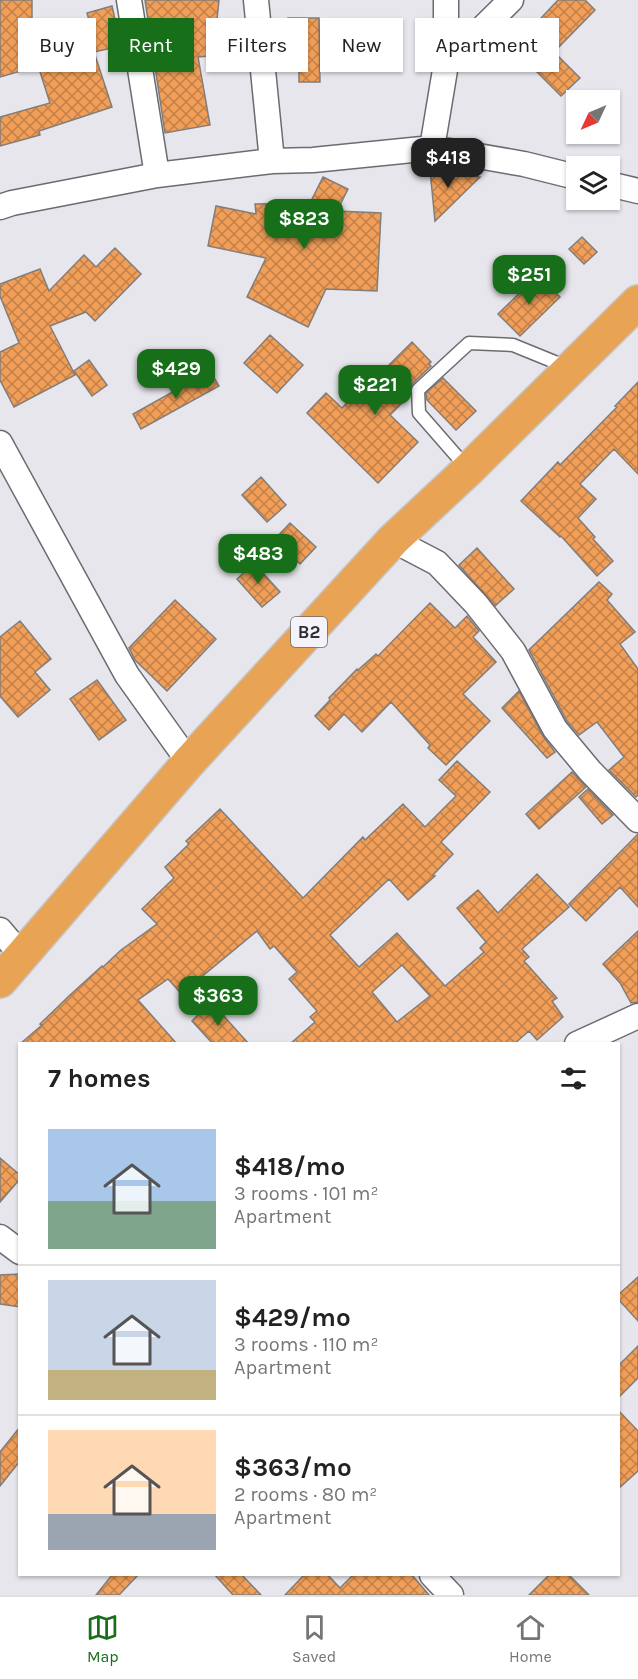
<!DOCTYPE html>
<html lang="en">
<head>
<meta charset="utf-8">
<style>
	body { margin:0; font-family:Karla,sans-serif; background:#f2f2f2; color:#222; height:100vh; display:flex; flex-direction:column; font-size:22px; white-space:nowrap }
	* { box-sizing:border-box; margin:0 }
	p { font-size:20px; color:#767676 }
	.icon { flex:none; width:33px; height:33px; fill:none; stroke:currentColor; stroke-width:2; stroke-linecap:round; stroke-linejoin:round }
	.map { position:relative; flex:1; overflow:hidden }
	.panel { position:absolute; left:18px; top:1042px; width:602px; height:534px; display:flex; flex-direction:column; background:#fff; border-radius:0px; box-shadow:0 2px 4px #0004 }
	.panel>* { flex:none }
	.guide { position:absolute; left:18px; top:18px; width:603px; height:54px; display:flex; gap:12px }
	.needle { width:39px; rotate:226deg }
	.fabs { position:absolute; left:566px; top:90px; display:grid; gap:12px }
	.fabs a { display:grid; place-items:center; width:54px; height:54px; border-radius:0px; background:#fff; box-shadow:0 2px 4px #0004; font-size:30px }
	.price { position:absolute; translate:-50% -51px; padding:0 14px; border-radius:12px; background:#176f19; color:#fff; font-size:20px; line-height:39px; filter:drop-shadow(0 2px 3px #0008) }
	.price::after { content:''; position:absolute; left:50%; top:36px; width:18px; height:14px; margin-left:-9px; background:inherit; clip-path:polygon(0 0,100% 0,50% 100%) }
	.price.current { background:#222; color:#fff }
	ul { padding:0; list-style:none }
	li { display:flex; align-items:center; gap:18px; height:150px; padding:0 30px }
	li+li { border-top:2px solid #e0e0e0 }
	li span { display:grid; place-items:center; flex:none; width:168px; height:120px; border-radius:0px; color:#555 }
	li>.icon { margin-inline-start:auto }
	span .icon { width:72px; height:72px; fill:#fffc; stroke-width:1 }
	li b { font-size:26px }
	h2 { display:flex; justify-content:space-between; align-items:center; height:72px; padding:0 30px; font-size:26px }
	.tag { padding:0 21px; border-radius:0px; background:#fff; box-shadow:0 2px 4px #0004; font-size:21px; line-height:54px }
	.tag.current { background:#176f19; color:#fff }
	.menu { display:flex; justify-content:space-around; align-items:center; height:84px; border-top:2px solid #e0e0e0; background:#fff; font-size:16px; color:#767676 }
	.menu a { display:grid; justify-items:center; gap:3px }
	.menu .current { color:#176f19 }
	.map>svg:first-child { display:block }
	.building { fill:url(#building-cross-hatch); stroke:#827d7a; stroke-width:1.5; fill-rule:evenodd }
	.lines { fill:none; stroke-linecap:round; stroke-linejoin:round }
	.service-casing { stroke:#6b6b70; stroke-width:15 }
	.minor-casing { stroke:#6b6b70; stroke-width:27 }
	.trunk-casing { stroke:#c5c5c5; stroke-width:36 }
	.service { stroke:#fff; stroke-width:12 }
	.minor { stroke:#fff; stroke-width:24 }
	.trunk { stroke:#e8a454; stroke-width:33 }
	.labels { text-anchor:middle; stroke-width:6; stroke-linejoin:round; paint-order:stroke }
	.shield { fill:#f3f3f9; stroke:#6a6a6d; stroke-width:1.5 }
	.shield-label { font-size:18px; font-weight:bold; fill:#2f2f31 }
</style>
</head>
<body>
<div class="map">
<svg width="638" height="1595" viewBox="0 0 638 1595">
	<defs>
		<pattern id="building-cross-hatch" width="8" height="8" patternUnits="userSpaceOnUse" patternTransform="scale(1.5)"><rect width="8" height="8" fill="#f09e58"/><path d="M0 0l8 8M0 8l8-8" fill="none" stroke="#c38149"/></pattern>
	</defs>
	<rect width="100%" height="100%" fill="#e6e6ec"/>
	<path class="building" d="M0,0H32V68L0,77Z
		M145,0H219L216,29L230,28V31H245L247,53L198,57L210,125L165,133Z
		M558,0H585L595,10L554,52L580,78L561,96L513,48Z
		M112,6L121,46L94,52L112,107L39,131L40,135L0,146V117L50,103L33,50L92,31L87,13Z
		M288,18H319L320,82H299V53H289Z
		M430,170L480,177L435,221Z
		M323,177L348,189L337,211L381,213L377,291L326,289L308,327L247,297L266,258L208,246L216,206L256,214L255,204L310,203Z
		M582,237L597,252L584,264L569,249Z
		M115,248L141,274L95,321L86,312L50,326L75,375L14,407L0,380V352L19,343L0,296V284L40,269L49,291L84,255L96,267Z
		M538,275L560,297L520,336L498,314Z
		M270,335L303,365L277,393L244,363Z
		M412,342L431,362L429,364L431,366L412,384L410,395L390,415L418,442L378,483L307,413L326,393L342,408L362,387L364,390Z
		M89,360L107,385L92,396L74,371Z
		M210,371L219,386L141,429L133,414Z
		M443,378L476,411L456,430L427,400L426,393Z
		M638,382V474L614,449L580,484L596,499L578,518L595,537L593,539L613,561L597,576L561,536L560,537L521,501L558,462L560,465L617,407L615,406Z
		M261,477L286,505L267,522L242,495Z
		M290,523L316,547L300,564L274,540Z
		M477,548L514,589L495,606L459,565Z
		M254,563L280,592L262,607L237,579Z
		M599,582L612,594L607,600L635,632L620,644L638,669V795L636,797L609,770L624,757L597,722L579,735L567,721L529,650Z
		M175,600L216,639L167,691L135,660L129,648Z
		M430,603L455,628L467,616L479,631L473,637L496,662L463,694L490,721L446,765L428,748L430,745L391,702L362,732L344,714L329,730L315,716L330,700L329,698L357,669L358,670L376,654L378,656Z
		M20,621L51,659L35,672L50,690L18,717L0,696V637Z
		M97,680L126,720L99,740L70,699Z
		M519,691L543,736L555,752L547,758L502,708Z
		M457,761L490,792L441,842L453,854L433,875L435,876L408,900L389,879L330,935L359,967L397,933L445,986L484,952L480,948L486,942L457,908L478,890L498,913L537,874L569,907L522,949L529,957L524,961L557,998L552,1001L563,1017L537,1040L529,1031L514,1044H290L315,1022L310,1017L317,1011L289,979L297,972L274,946L270,949L257,931L199,979L204,986L187,1000L168,979L138,1000L177,1044H20L42,1025L40,1024L70,995L102,966L103,967L121,950L157,924L142,909L174,878L165,867L189,844L186,841L220,809L303,898L363,837L365,840L403,804L425,827L456,796L439,780ZM402,965L430,996L397,1022L372,992Z
		M572,772L586,787L539,829L526,814Z
		M588,789L613,815L602,824L579,797Z
		M638,834V907L620,887L586,921L569,904Z
		M638,931V1002L631,1003L620,983L603,964Z
		M211,1002L249,1044H213L192,1021Z
		M0,1158L20,1175V1179L0,1202Z
		M20,1274V1307L0,1304V1275Z
		M638,1277V1321L618,1299V1295Z
		M638,1346V1378L618,1398V1366Z
		M618,1410L638,1431V1471L618,1489Z
		M20,1427V1461L0,1486V1452Z
		M112,1575H138L119,1595H96Z
		M215,1575H242L261,1595H233Z
		M304,1575H328L340,1588L353,1575H412L429,1595H285Z
		M549,1575H569L589,1595H529Z"/>
	<g class="lines">
		<defs>
			<path id="service" d="M467,468L419,413L418,390L469,343L513,345L567,367"/>
			<path id="minor" d="M129,0L157,175
				M256,0L272,161
				M446,64L511,0
				M432,148L446,64V0
				M609,184L638,191
				M0,207L12,203L157,175L272,161L313,160L432,148L524,164L576,177
				M0,443L127,675L189,762
				M393,540L437,563L476,604L513,651L555,729L590,771L638,820
				M0,930L22,956
				M577,1044L638,1016
				M0,1237L20,1252
				M432,1575L451,1595"/>
			<path id="trunk" d="M0,981L189,762L393,540L468,470L638,302"/>
		</defs>
		<use href="#service" class="service-casing"/>
		<use href="#minor" class="minor-casing"/>
		<use href="#trunk" class="trunk-casing"/>
		<use href="#service" class="service"/>
		<use href="#minor" class="minor"/>
		<use href="#trunk" class="trunk"/>
	</g>
	<g class="labels">
		<rect class="shield" x="291" y="617" width="36" height="30" rx="4.5"/>
		<g class="shield-label">
			<text x="309" y="638">B2</text>
		</g>
	</g>
</svg>
<div class="fabs">
<a><svg class="needle" viewBox="-14 -14 28 28"><path d="M0-13l5 13h-10z" fill="#e53935"/><path d="M0 13l5-13h-10z" fill="#767676"/></svg></a>
<a><svg class="icon" aria-label="layers" viewBox="0 0 24 24"><path d="M12 4l9 5-9 5-9-5zM3 14l9 5 9-5"/></svg></a>
</div>
<b class="price current" style="left:448px;top:189px">$418</b>
<b class="price" style="left:304px;top:250px">$823</b>
<b class="price" style="left:529px;top:306px">$251</b>
<b class="price" style="left:176px;top:400px">$429</b>
<b class="price" style="left:375px;top:416px">$221</b>
<b class="price" style="left:258px;top:585px">$483</b>
<b class="price" style="left:218px;top:1027px">$363</b>
<div class="guide">
<a class="tag">Buy</a>
<a class="tag current">Rent</a>
<a class="tag">Filters</a>
<a class="tag">New</a>
<a class="tag">Apartment</a>
</div>
<section class="panel">
<h2>7 homes<svg class="icon" aria-label="filters" viewBox="0 0 24 24"><path d="M4 7h16M4 17h16"/><circle cx="9" cy="7" r="2"/><circle cx="15" cy="17" r="2"/></svg></h2>
<ul>
<li><span style="background:linear-gradient(#a9c7e8 60%,#7fa58c 0)"><svg class="icon" aria-label="home" viewBox="0 0 24 24"><path d="M3 11l9-7 9 7M6 9v11h12V9"/></svg></span><div><b>$418/mo</b><p>3 rooms · 101 m²</p><p>Apartment</p></div></li>
<li><span style="background:linear-gradient(#c9d6e8 75%,#c2b280 0)"><svg class="icon" aria-label="home" viewBox="0 0 24 24"><path d="M3 11l9-7 9 7M6 9v11h12V9"/></svg></span><div><b>$429/mo</b><p>3 rooms · 110 m²</p><p>Apartment</p></div></li>
<li><span style="background:linear-gradient(#ffd9b3 70%,#9aa5b1 0)"><svg class="icon" aria-label="home" viewBox="0 0 24 24"><path d="M3 11l9-7 9 7M6 9v11h12V9"/></svg></span><div><b>$363/mo</b><p>2 rooms · 80 m²</p><p>Apartment</p></div></li>
</ul>
</section>
</div>
<nav class="menu">
<a class="current"><svg class="icon" aria-label="map" viewBox="0 0 24 24"><path d="M3 6l6-2 6 2 6-2v14l-6 2-6-2-6 2zM9 4v14M15 6v14"/></svg>Map</a>
<a><svg class="icon" aria-label="saved" viewBox="0 0 24 24"><path d="M7 4h10v16l-5-4-5 4z"/></svg>Saved</a>
<a><svg class="icon" aria-label="home" viewBox="0 0 24 24"><path d="M3 11l9-7 9 7M6 9v11h12V9"/></svg>Home</a>
</nav>
</body>
</html>
